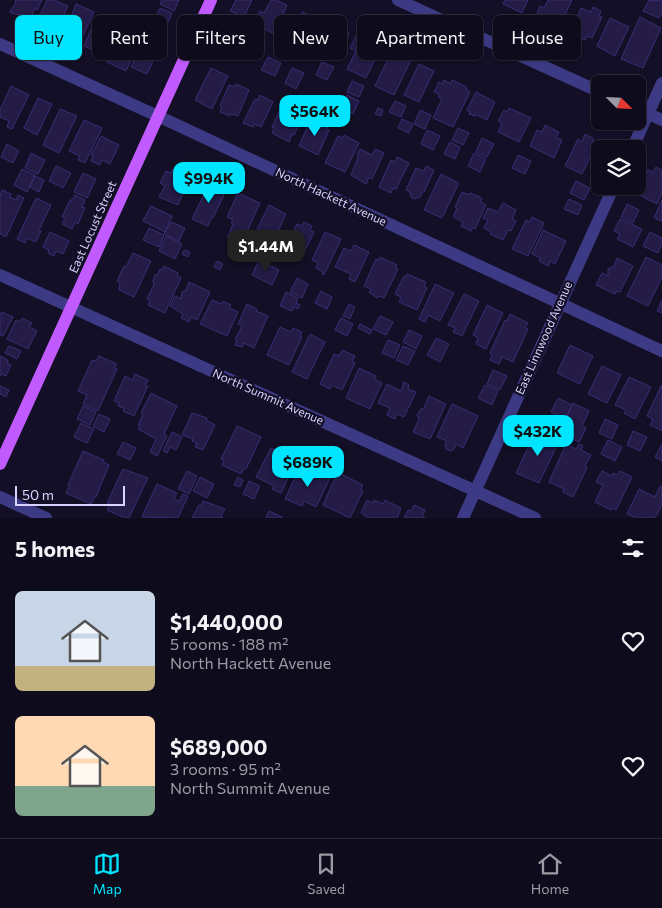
<!DOCTYPE html>
<html lang="en">
<head>
<meta charset="utf-8">
<style>
	body { margin:0; font-family:Commissioner,sans-serif; background:#1c1929; color:#f1f3f6; height:100vh; display:flex; flex-direction:column; font-size:19px; white-space:nowrap }
	* { box-sizing:border-box; margin:0 }
	p { font-size:16px; color:#9b9ba3 }
	.icon { flex:none; width:28px; height:28px; fill:none; stroke:currentColor; stroke-width:2; stroke-linecap:round; stroke-linejoin:round }
	.map { position:relative; height:518px; overflow:hidden }
	.panel { display:flex; flex-direction:column; background:#0e0b1c; flex:1 }
	.panel>* { flex:none }
	.hud { position:absolute; left:15px; top:15px; width:632px; height:45px; display:flex; gap:10px }
	.needle { width:32px; rotate:114deg }
	.buttons { position:absolute; left:591px; top:75px; display:grid; gap:10px }
	.buttons a { display:grid; place-items:center; width:55px; height:55px; border-radius:8px; background:#0e0b1c; box-shadow:0 1px 4px #0004,0 0 0 1px #2e2b3b; font-size:25px }
	.scale { position:absolute; left:15px; bottom:12px; width:110px; box-sizing:border-box; padding-left:5px; border:2px solid #d9d4ff; border-top:0; font-size:14px; line-height:18px; white-space:nowrap; color:#d9d4ff; -webkit-text-stroke:4px #130f26; paint-order:stroke }
	.price { position:absolute; translate:-50% -42px; padding:0 11px; border-radius:10px; background:#00e5ff; color:#111; font-size:16px; line-height:32px; filter:drop-shadow(0 1px 2px #0008) }
	.price::after { content:''; position:absolute; left:50%; top:30px; width:15px; height:11px; margin-left:-8px; background:inherit; clip-path:polygon(0 0,100% 0,50% 100%) }
	.price.active { background:#222; color:#fff }
	ul { padding:0; list-style:none }
	li { display:flex; align-items:center; gap:15px; height:125px; padding:0 15px }
	li span { display:grid; place-items:center; flex:none; width:140px; height:100px; border-radius:8px; color:#555 }
	li>.icon { margin-inline-start:auto }
	span .icon { width:60px; height:60px; fill:#fffc; stroke-width:1 }
	li b { font-size:21px }
	h2 { display:flex; justify-content:space-between; align-items:center; height:60px; padding:0 15px; font-size:21px }
	.tag { padding:0 18px; border-radius:8px; background:#0e0b1c; box-shadow:0 1px 4px #0004,0 0 0 1px #2e2b3b; font-size:18px; line-height:45px }
	.tag.active { background:#00e5ff; color:#111 }
	.tab-bar { display:flex; justify-content:space-around; align-items:center; height:70px; border-top:1px solid #2e2b3b; background:#0e0b1c; font-size:14px; color:#9b9ba3 }
	.tab-bar a { display:grid; justify-items:center; gap:2px }
	.tab-bar .active { color:#00e5ff }
	.map>svg:first-child { display:block }
	.building { fill:#241b47; stroke:#3b2d73 }
	.lines { fill:none; stroke-linecap:round; stroke-linejoin:round }
	.minor { stroke:#3d3a85; stroke-width:12 }
	.major { stroke:#c25bff; stroke-width:12 }
	.labels { text-anchor:middle; stroke-width:4.5; stroke-linejoin:round; paint-order:stroke }
	.street-label { font-size:12px; fill:#d9d4ff; stroke:#130f26 }
</style>
</head>
<body>
<div class="map">
<svg width="662" height="518" viewBox="0 0 662 518">
	<rect width="100%" height="100%" fill="#130f26"/>
	<path class="building" d="M15,0H42L37,10L35,8L28,23L19,19L21,15L11,13L10,11L16,3Z
		M47,0H54L68,6L53,38L34,28Z
		M162,0H179L174,11L160,4Z
		M236,0H252L244,17L230,11Z
		M271,0H276L287,5L275,34L254,24L260,11L264,13Z
		M505,0H528L522,13L503,4Z
		M548,0H572L559,28L539,20L540,18L536,16L540,6L544,8Z
		M649,0L662,1V12L659,18L643,11Z
		M76,4L94,12L79,44L62,36L66,28L63,27L68,16L71,17Z
		M593,7L601,11L599,16L602,17L592,38L587,36L585,40L577,37L579,33L572,29L581,8L591,12Z
		M160,8L172,13L166,27L154,21Z
		M302,12L319,20L305,50L297,46L295,50L284,45L286,41L284,40L290,26L294,28Z
		M114,17L121,20L105,55L84,46L95,20L109,27Z
		M327,17L345,25L343,30L349,33L339,55L332,52L331,54L326,52L327,50L324,48L326,42L317,37Z
		M640,17L661,28L643,68L621,59Z
		M610,18L629,27L615,56L597,46Z
		M227,21L241,28L235,40L221,34Z
		M126,23L144,32L126,71L107,62Z
		M245,25L254,29L248,43L239,38Z
		M356,36L381,47L366,78L347,69L356,51L350,48Z
		M224,38L241,46L234,60L217,51Z
		M392,51L411,60L394,95L375,86Z
		M138,52L154,59L147,74L131,67Z
		M268,57L281,63L275,76L261,70Z
		M322,62L334,67L327,80L316,75Z
		M419,64L434,71L419,102L404,95Z
		M211,68L228,76L212,109L195,100Z
		M292,68L304,73L296,89L285,83Z
		M444,80L451,84L452,80L467,87L466,90L470,92L453,127L433,118L442,99L438,97L439,94L434,92L439,82L443,84Z
		M352,81L364,86L359,97L347,92Z
		M236,84L249,90L238,116L231,114L230,116L220,112L222,107L220,106L229,85L234,87Z
		M11,86L29,95L12,129L7,127L9,121L0,117V110Z
		M476,92L495,102L487,120L475,114V116L469,114L470,112L467,110Z
		M260,95L273,102L261,127L254,124L253,127L243,123L255,99L258,100Z
		M347,95L359,101L353,114L341,109Z
		M38,98L52,104L37,135L24,128Z
		M395,101L406,106L401,117L389,112Z
		M282,105L290,108L291,105L303,111L301,114L304,115L294,135L292,134L289,142L272,133L274,128L272,127Z
		M378,108L383,110L381,116L375,114Z
		M509,108L531,118L519,142L498,132L502,123L498,121L504,110L507,112Z
		M60,109L77,116L59,153L43,145Z
		M420,110L431,115L425,129L414,124Z
		M315,119L328,126L327,129L329,130L318,155L299,146L310,121L313,122Z
		M402,119L413,124L409,133L398,128Z
		M84,120L102,128L85,163L78,160L80,156L69,151Z
		M545,125L559,132L556,138L562,140L554,158L530,146L537,130L542,132Z
		M458,128L469,133L463,145L452,140Z
		M427,130L440,136L433,150L421,144Z
		M585,134L594,139L591,145L595,147L582,174L565,166L578,139L582,142Z
		M344,135L359,143L345,172L325,163L338,136L343,138Z
		M101,136L119,145L110,164L102,160L100,165L91,161L93,156L91,155Z
		M482,138L494,144L487,157L476,152Z
		M450,142L460,147L455,159L444,154Z
		M7,144L19,151L13,163L1,157Z
		M360,149L372,155L375,149L384,153L372,179L369,177L366,184L351,175L358,158L357,155Z
		M31,153L45,160L38,174L25,168Z
		M474,153L486,159L480,172L468,166Z
		M518,155L531,161L525,174L512,168Z
		M397,157L409,163L396,189L393,188L391,193L379,187L391,160L395,162Z
		M56,166L71,173L63,188L49,181Z
		M426,166L434,170L424,192H422L420,197L415,199L411,197L410,192L406,190L416,168L424,171Z
		M656,167L662,170V193L657,204L637,194L648,170L653,172Z
		M22,169L35,175L27,192L14,185Z
		M173,169L189,177L178,205L159,197L165,186L160,183L166,171L171,173Z
		M83,173L96,179L87,198L74,192Z
		M441,174L459,183L442,218L424,210Z
		M35,176L44,180L39,192L30,187Z
		M576,181L590,188L584,200L570,193Z
		M210,182L225,189L224,192L225,193L213,218L212,217L208,226L192,219Z
		M2,190L11,194L10,197L16,200L18,195L24,198L6,237L0,234V196Z
		M462,192L469,195L470,193L482,198L480,202L486,205L475,229L473,227L471,231L461,226L463,222L453,217L457,208L455,207Z
		M238,193L260,203L241,245L227,238L233,224L231,223L233,220L227,217Z
		M75,195L85,200L82,207L85,208L78,224L75,222L72,229L62,224L65,218L62,217L70,200H72Z
		M36,198L51,205L39,230L41,231L36,242L27,238L25,243L17,239Z
		M569,199L582,205L578,215L564,209Z
		M662,200V220L661,221L654,218Z
		M503,203L516,210L512,219L516,221L511,231L508,230L503,240L490,234L491,232L484,228L488,220L483,218L488,208L498,212Z
		M627,204L639,210L633,223L621,217Z
		M269,205L286,214L270,249L252,240Z
		M151,206L172,216L165,232L143,221Z
		M532,217L544,223L528,256L512,249L526,220L530,222Z
		M620,219L642,229L633,247L617,239L620,234L614,231Z
		M171,222L185,228L179,241L164,234Z
		M304,222L312,226L310,230L314,232L300,261L292,257L290,261L283,257V253L290,243L288,242L297,224L302,226Z
		M149,228L164,235L159,247L143,240Z
		M543,230L566,241L555,264L550,261L548,266L539,261L540,258L532,254Z
		M50,232L69,241L63,254L56,251L54,256L48,253L49,250L43,247Z
		M325,232L341,239L324,275L322,274L323,272L316,268L318,263L312,260Z
		M650,232L662,238V243L658,253L643,246Z
		M166,236L182,244L175,259L159,251Z
		M354,245L369,252L355,282L349,279L351,274L335,267L344,248L351,251Z
		M184,250L190,252L188,257L182,254Z
		M133,253L151,261L134,297L119,290L120,283L117,281L124,266L126,267Z
		M380,257L397,265L395,268L398,269L384,298L379,296L377,298L369,292L371,289L364,286L376,259L379,260Z
		M646,257L662,265V277L648,306L627,296Z
		M617,258L633,266L620,292L617,291L615,294L596,285L602,273L608,276V269L614,266Z
		M259,260L279,270L272,285L252,275Z
		M217,261L223,264L220,270L214,267Z
		M164,266L178,273L177,276L181,278L165,313L148,305L150,301L147,299L154,284L153,281L155,275L158,274L160,269L162,270Z
		M407,274L426,282L424,286L427,288L417,310L399,302L401,297L395,294L404,276L406,277Z
		M297,278L308,284L302,298L290,292Z
		M189,282L210,292L197,320L191,317L189,322L181,318L183,314L170,306L175,296L181,299L182,292L186,290Z
		M435,284L454,293L440,321L428,315L425,322L419,319Z
		M321,291L332,297L327,309L315,303Z
		M286,292L298,298L296,303L300,305L298,309L294,307L292,311L280,306Z
		M464,294L479,301L462,336L453,332L455,328L448,325Z
		M212,300L222,304L223,301L231,305L229,308L238,312L227,336L200,324Z
		M662,300V313L657,311Z
		M247,304L257,309L256,311L268,316L254,348L244,343L242,347L235,345L237,341L235,340L242,326L238,324Z
		M349,304L355,307L350,319L343,316Z
		M487,305L503,313L486,349L476,344L478,338L473,335Z
		M2,312L13,317L3,336L0,335V313L1,314Z
		M510,314L528,323L525,328L528,329L513,362L502,357L499,364L490,360L492,354L490,353L505,320L507,321Z
		M380,316L393,322L386,335L373,329Z
		M22,318L32,323L29,327L37,331L28,349L7,339L16,320L20,322Z
		M341,318L353,324L347,336L335,330Z
		M360,324L372,330L370,334L358,328Z
		M280,327L291,332L293,328L302,332L300,337H302L289,365L267,355Z
		M409,330L422,336L416,349L403,342Z
		M310,334L325,342L307,379L292,372Z
		M436,338L449,344L440,362L427,355Z
		M388,340L400,345L394,358L382,353Z
		M570,345L593,356L580,384L557,373Z
		M9,346L21,351L17,359L5,353Z
		M403,346L415,351L408,365L396,360Z
		M342,350L355,356L352,362L355,363L342,390L331,385L330,389L320,384L334,354L339,356Z
		M0,356L8,360L7,363L11,365L6,376L1,374L0,376Z
		M99,356L117,364L114,368L117,369L98,411L83,404L87,395L78,391L92,360L96,361Z
		M602,366L621,375L607,403L588,394Z
		M359,368L376,376L374,379L382,383L370,409L346,398Z
		M493,370L507,376L500,390L487,384Z
		M135,374L148,380L145,385L148,386L134,416L123,411L124,408L118,406L119,403L114,401L125,376L133,380Z
		M629,377L651,387L635,419L624,413L626,410L615,405Z
		M404,382L409,385L408,389L416,392L404,417L397,414L395,419L387,415L390,408L378,403L387,384L401,391Z
		M485,385L498,391L492,405L478,398Z
		M0,386L9,390L6,397L0,394Z
		M661,386H662V431L650,425L653,419L647,416Z
		M151,393L177,406L164,434L167,436L157,456L150,452L156,439L138,429L140,425H138L143,414L141,413Z
		M429,396L446,404L430,439L413,432L419,419L417,415L421,409L424,408Z
		M558,398L572,405L565,419L551,412Z
		M573,403L589,411L582,426L586,428L579,442L564,435L570,422L566,419Z
		M452,404L478,416L463,448L456,444L454,449L451,451L446,449L445,444L447,441L437,437Z
		M83,406L96,412L90,425L77,419Z
		M192,413L207,418L206,420L215,425L203,450L195,447L197,443L192,441L193,439L182,435Z
		M99,414L110,419L104,432L93,426Z
		M552,415L568,423L560,438L545,431Z
		M605,419L618,425L612,439L599,433Z
		M81,423L94,429L87,443L74,437Z
		M237,426L261,437L246,469L244,468L241,474L222,465L224,460L221,459Z
		M536,431L559,441L539,483L516,473Z
		M633,431L647,437L640,451L627,445Z
		M172,432L182,437L176,450L170,447L167,453L163,451Z
		M608,440L622,447L615,461L601,454Z
		M123,442L136,448L130,460L117,454Z
		M566,444L576,449L579,444L583,446L581,450L591,455L585,466L587,468L573,497L563,492L564,489L549,482Z
		M662,444V461L655,457Z
		M271,448L281,453L284,448L297,454L294,460L296,461L281,493L272,489L274,486L256,477Z
		M83,451L104,460L103,462L109,465L96,497H94L91,504L66,493L70,485H68Z
		M310,468L330,478L316,507L304,501L302,506L285,499L299,469L308,474Z
		M123,469L148,478L129,518H125L107,510L110,504L107,503Z
		M187,471L197,476L189,494L178,489Z
		M602,471L612,476L613,473L617,475L620,471L632,477L616,510L612,508L611,510L595,502L603,485L596,482Z
		M341,474L363,485L361,489L363,491L350,518L323,505L335,478L338,479Z
		M200,477L214,484L207,498L193,491Z
		M238,477L243,480L240,487L234,485Z
		M249,481L260,486L254,499L243,494Z
		M157,484L177,493L174,499L179,501L183,494L188,496L178,518L142,517Z
		M660,486L662,487V504L655,518H636L627,514L639,489L655,497Z
		M367,500L373,503L374,500L383,504L385,500L401,508L397,518H368L361,513Z
		M203,501L225,509L221,516L223,518H192L199,505L201,506Z
		M414,505L425,510L422,516L425,518H404L408,510L411,511Z
		M269,511L282,517L281,518H266Z"/>
	<g class="lines">
		<path class="minor" d="M398,0L600,92
			M0,44L175,124L662,351
			M638,109L662,120
			M632,149L662,83
			M0,275L535,518
			M0,497L46,518
			M463,518L614,186"/>
		<path class="major" d="M0,464L211,0"/>
	</g>
	<g class="labels">
		<g class="street-label">
			<text transform="translate(331 197) rotate(25)" y="4">North Hackett Avenue</text>
			<text transform="translate(93 227) rotate(-66)" y="4">East Locust Street</text>
			<text transform="translate(544 338) rotate(-66)" y="4">East Linnwood Avenue</text>
			<text transform="translate(268 397) rotate(24)" y="4">North Summit Avenue</text>
		</g>
	</g>
</svg>
<div class="buttons">
<a><svg class="needle" viewBox="-14 -14 28 28"><path d="M0-13l5 13h-10z" fill="#e53935"/><path d="M0 13l5-13h-10z" fill="#9b9ba3"/></svg></a>
<a><svg class="icon" aria-label="layers" viewBox="0 0 24 24"><path d="M12 4l9 5-9 5-9-5zM3 14l9 5 9-5"/></svg></a>
</div>
<div class="scale">50 m</div>
<b class="price" style="left:315px;top:137px">$564K</b>
<b class="price" style="left:209px;top:204px">$994K</b>
<b class="price active" style="left:266px;top:272px">$1.44M</b>
<b class="price" style="left:538px;top:457px">$432K</b>
<b class="price" style="left:308px;top:488px">$689K</b>
<div class="hud">
<a class="tag active">Buy</a>
<a class="tag">Rent</a>
<a class="tag">Filters</a>
<a class="tag">New</a>
<a class="tag">Apartment</a>
<a class="tag">House</a>
</div>
</div>
<section class="panel">
<h2>5 homes<svg class="icon" aria-label="filters" viewBox="0 0 24 24"><path d="M4 7h16M4 17h16"/><circle cx="9" cy="7" r="2"/><circle cx="15" cy="17" r="2"/></svg></h2>
<ul>
<li><span style="background:linear-gradient(#c9d6e8 75%,#c2b280 0)"><svg class="icon" aria-label="home" viewBox="0 0 24 24"><path d="M3 11l9-7 9 7M6 9v11h12V9"/></svg></span><div><b>$1,440,000</b><p>5 rooms · 188 m²</p><p>North Hackett Avenue</p></div><svg class="icon" aria-label="heart" viewBox="0 0 24 24"><path d="M12 20l-8-8c-3-5 5-10 8-4 3-6 11-1 8 4z"/></svg></li>
<li><span style="background:linear-gradient(#ffd9b3 70%,#7fa58c 0)"><svg class="icon" aria-label="home" viewBox="0 0 24 24"><path d="M3 11l9-7 9 7M6 9v11h12V9"/></svg></span><div><b>$689,000</b><p>3 rooms · 95 m²</p><p>North Summit Avenue</p></div><svg class="icon" aria-label="heart" viewBox="0 0 24 24"><path d="M12 20l-8-8c-3-5 5-10 8-4 3-6 11-1 8 4z"/></svg></li>
</ul>
</section>
<nav class="tab-bar">
<a class="active"><svg class="icon" aria-label="map" viewBox="0 0 24 24"><path d="M3 6l6-2 6 2 6-2v14l-6 2-6-2-6 2zM9 4v14M15 6v14"/></svg>Map</a>
<a><svg class="icon" aria-label="saved" viewBox="0 0 24 24"><path d="M7 4h10v16l-5-4-5 4z"/></svg>Saved</a>
<a><svg class="icon" aria-label="home" viewBox="0 0 24 24"><path d="M3 11l9-7 9 7M6 9v11h12V9"/></svg>Home</a>
</nav>
</body>
</html>
